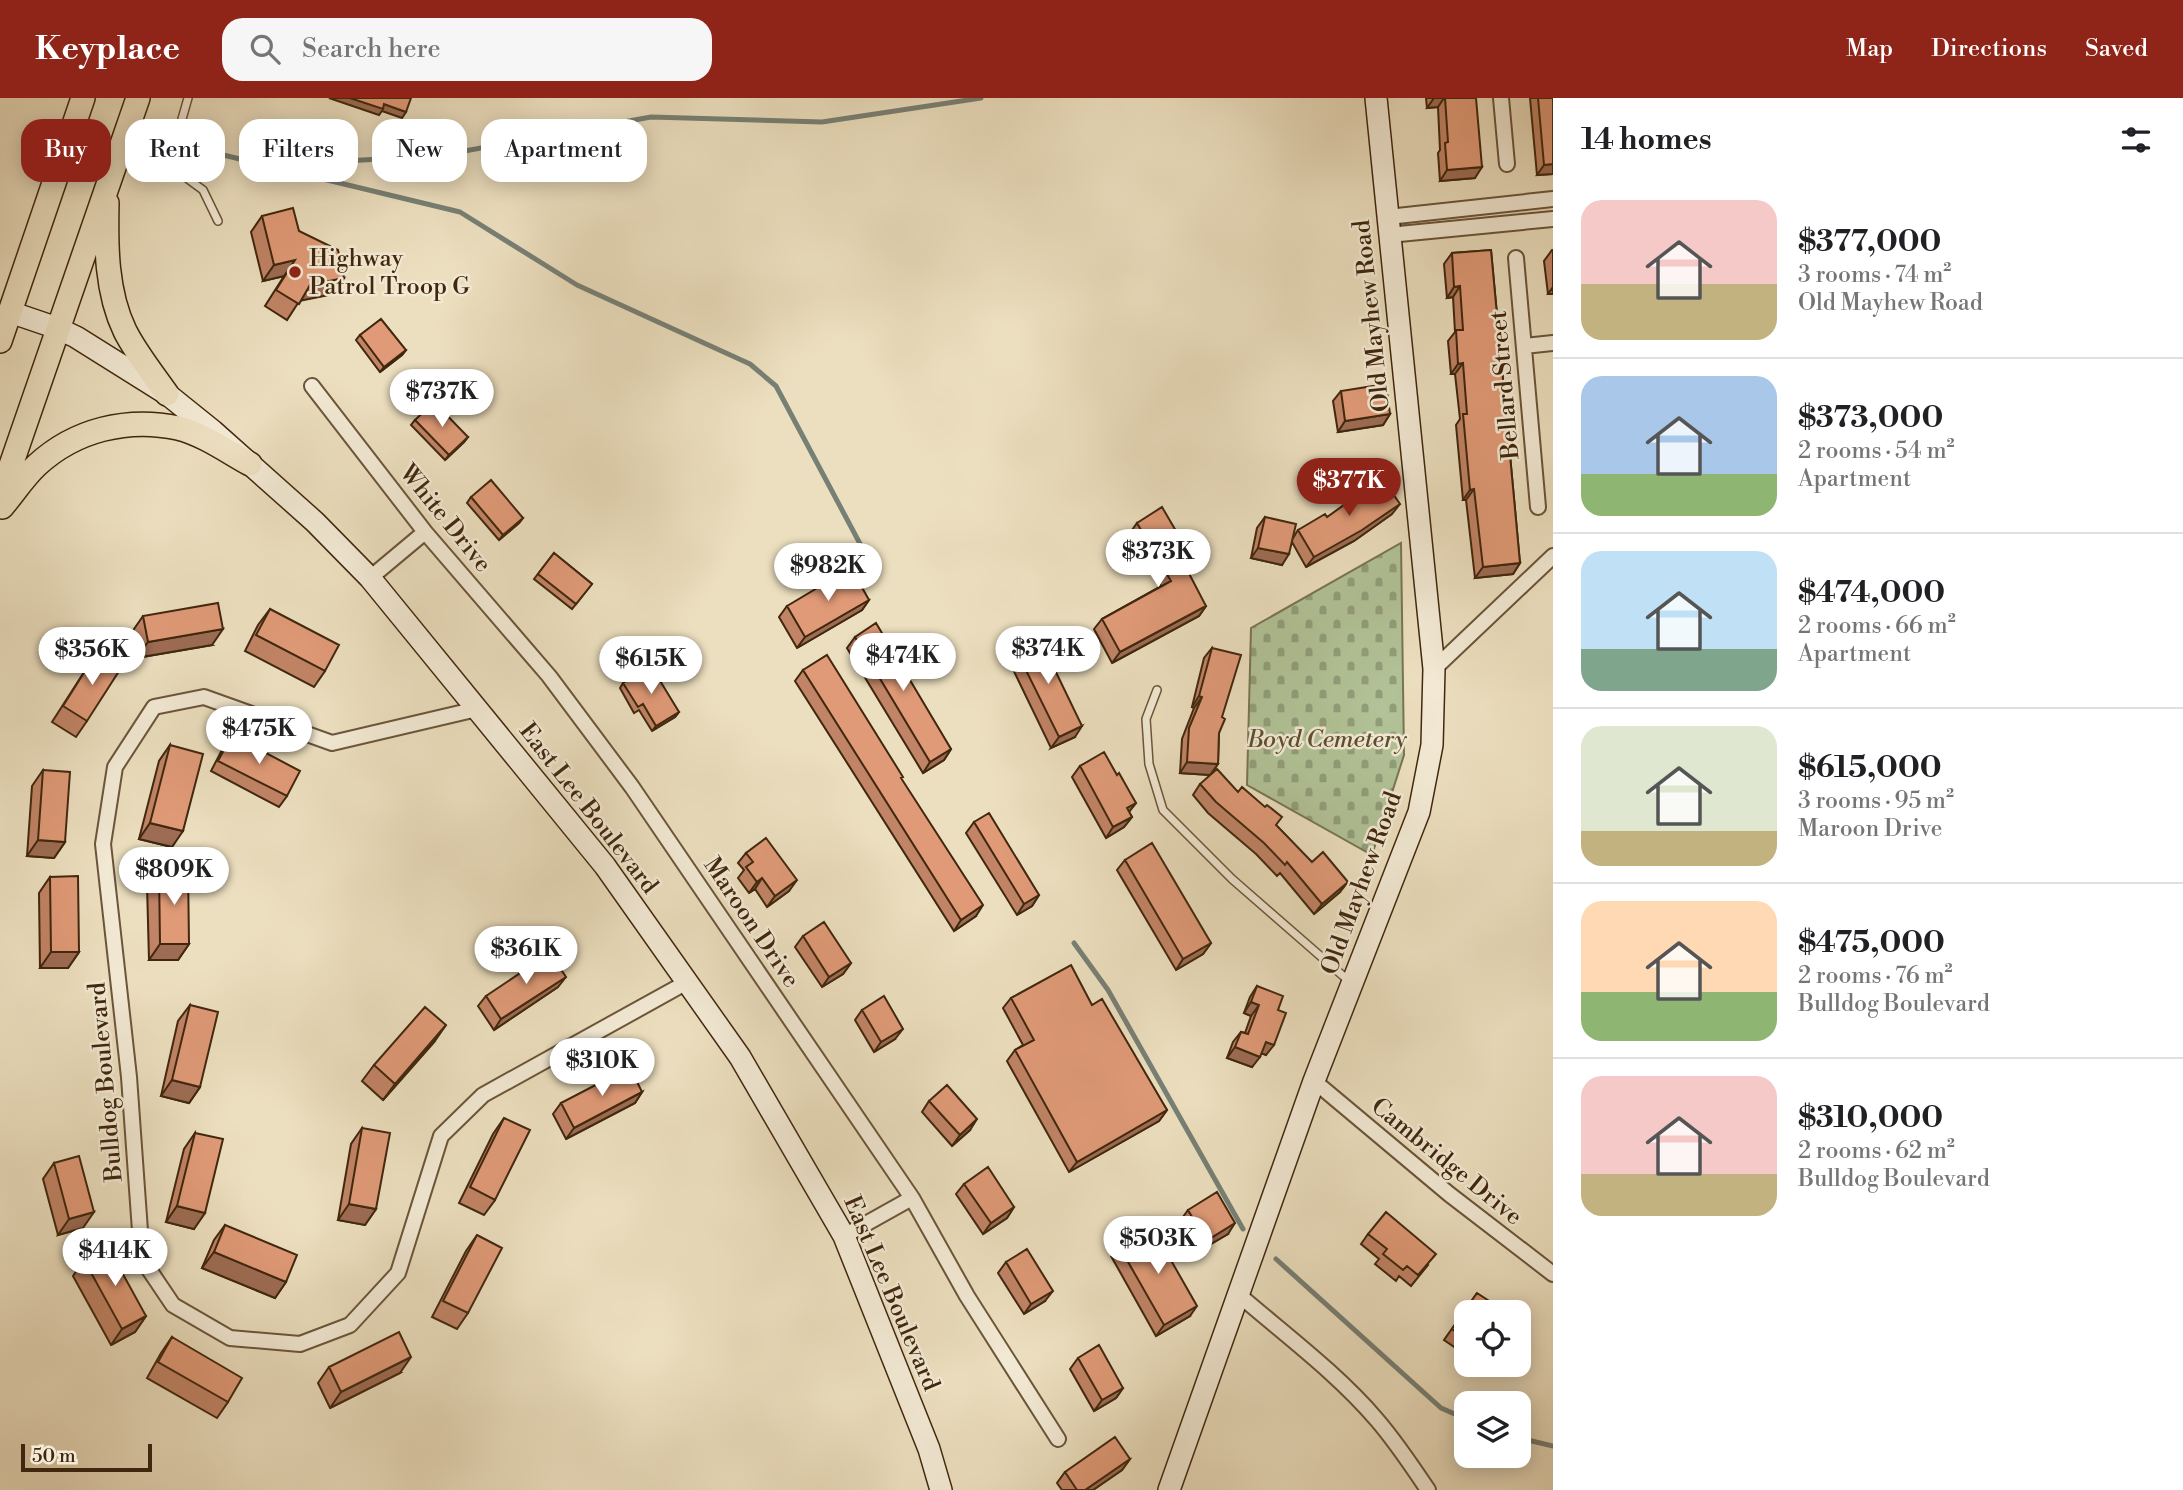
<!DOCTYPE html>
<html lang="en">
<head>
<meta charset="utf-8">
<style>
	body { margin:0; font-family:"Libre Bodoni",serif; background:#f6f6f6; color:#202124; height:100vh; display:flex; flex-direction:column; font-size:26px; white-space:nowrap }
	* { box-sizing:border-box; margin:0 }
	p { font-size:23px; color:#757577 }
	.icon { flex:none; width:38px; height:38px; fill:none; stroke:currentColor; stroke-width:2; stroke-linecap:round; stroke-linejoin:round }
	.map { position:relative; flex:1; overflow:hidden }
	.drawer { display:flex; flex-direction:column; background:#fff; width:630px }
	.drawer>* { flex:none }
	.hud { position:absolute; left:21px; top:21px; width:665px; height:63px; display:flex; gap:14px }
	.controls { position:absolute; left:1454px; top:1202px; display:grid; gap:14px }
	.controls a { display:grid; place-items:center; width:77px; height:77px; border-radius:14px; background:#fff; box-shadow:0 4px 18px #0003; font-size:35px }
	.scale { position:absolute; left:21px; bottom:18px; width:131px; box-sizing:border-box; padding-left:7px; border:4px solid #40270e; border-top:0; font-size:19px; line-height:24px; white-space:nowrap; color:#40270e; -webkit-text-stroke:5px #f3ead5; paint-order:stroke }
	.price { position:absolute; translate:-50% -60px; padding:0 16px; border-radius:24px; background:#fff; color:#222; font-size:23px; line-height:46px; filter:drop-shadow(0 2px 4px #0008) }
	.price::after { content:''; position:absolute; left:50%; top:42px; width:21px; height:16px; margin-left:-10px; background:inherit; clip-path:polygon(0 0,100% 0,50% 100%) }
	.price.on { background:#8f2418; color:#fff }
	ul { padding:0; list-style:none }
	li { display:flex; align-items:center; gap:21px; height:175px; padding:0 28px }
	li+li { border-top:2px solid #e0e0e0 }
	li span { display:grid; place-items:center; flex:none; width:196px; height:140px; border-radius:21px; color:#555 }
	li>.icon { margin-inline-start:auto }
	span .icon { width:84px; height:84px; fill:#fffc; stroke-width:1 }
	li b { font-size:30px }
	h2 { display:flex; justify-content:space-between; align-items:center; height:84px; padding:0 28px; font-size:30px }
	.chip { padding:0 24px; border-radius:21px; background:#fff; box-shadow:0 4px 18px #0003; font-size:24px; line-height:63px }
	.chip.on { background:#8f2418; color:#fff }
	header { display:flex; align-items:center; gap:42px; box-sizing:border-box; height:98px; padding:0 35px; background:#8f2418; color:#fff }
	header strong { font-size:33px }
	nav { display:flex; gap:38px; margin-inline-start:auto; font-size:24px }
	.search { width:490px; height:63px; background:#f6f6f6; display:flex; align-items:center; gap:18px; box-sizing:border-box; padding:0 24px; border-radius:21px; color:#757577; font-size:26px }
	main { display:flex; flex:1; min-height:0 }
	.map>svg:first-child { display:block }
	.cemetery { fill:url(#cemetery-stones); stroke:#787552; stroke-width:2 }
	.lines { fill:none; stroke-linecap:round; stroke-linejoin:round }
	.stream { stroke:#778075; stroke-width:5 }
	.lane-casing { stroke:#6b553a; stroke-width:10 }
	.street-casing { stroke:#6b553a; stroke-width:18 }
	.secondary-casing { stroke:#40270e; stroke-width:24 }
	.primary-casing { stroke:#40270e; stroke-width:26 }
	.lane { stroke:#f3ead5; stroke-width:7 }
	.street { stroke:#f3ead5; stroke-width:14 }
	.secondary { stroke:#f3ead5; stroke-width:21 }
	.primary { stroke:#ecdfbf; stroke-width:23 }
	.wall { fill:#c18466; stroke:#40270e; stroke-width:2 }
	.shaded-wall { fill:#9d6c53; stroke:#40270e; stroke-width:2 }
	.building { fill:#e09a77; stroke:#40270e; stroke-width:2 }
	.poi-dot { fill:#8f2418; stroke:#f3ead5; stroke-width:2.5 }
	.labels { text-anchor:middle; stroke-width:5; stroke-linejoin:round; paint-order:stroke }
	.poi-label { font-size:24px; fill:#40270e; stroke:#f3ead5; text-anchor:start }
	.street-label { font-size:24px; fill:#40270e; stroke:#f3ead5 }
	.park-label { font-size:24px; font-style:italic; fill:#5c4e30; stroke:#f3ead5 }
</style>
</head>
<body>
<header>
<strong>Keyplace</strong>
<div class="search"><svg class="icon" aria-label="search" viewBox="0 0 24 24"><circle cx="10" cy="10" r="6"/><path d="M15 15l6 6"/></svg>Search here</div>
<nav><a>Map</a><a>Directions</a><a>Saved</a></nav>
</header>
<main>
<div class="map">
<svg width="1553" height="1392" viewBox="0 0 1553 1392">
	<defs>
		<pattern id="cemetery-stones" width="16" height="16" patternUnits="userSpaceOnUse" patternTransform="scale(1.75)"><rect width="16" height="16" fill="#b1c397"/><path d="M2 7V4a2 2 0 0 1 4 0v3zM10 15v-3a2 2 0 0 1 4 0v3z" fill="#919e7a"/></pattern>
	</defs>
	<rect width="100%" height="100%" fill="#ecdfbf"/>
	<filter id="stains"><feTurbulence type="fractalNoise" baseFrequency=".00286" numOctaves="4"/><feColorMatrix values="0 0 0 0 .2 0 0 0 0 .09 0 0 0 0 .02 0 0 0 .5 -.17"/></filter>
	<radialGradient id="worn" r=".72"><stop offset=".6" stop-color="#630" stop-opacity="0"/><stop offset="1" stop-color="#630" stop-opacity=".3"/></radialGradient>
	<path class="cemetery" d="M1401,445L1404,657L1372,757L1247,687L1251,530Z"/>
	<g class="lines">
		<path class="stream" d="M190,43L215,55L460,114L577,187L750,266L776,288L874,472
			M249,60L288,66L437,58L651,19L822,24L981,0
			M1074,845L1108,892L1243,1131
			M1276,1161L1441,1310L1466,1321
			M1519,1340L1553,1348"/>
		<defs>
			<path id="lane" d="M188,0L174,49L177,67L188,81L203,92L218,123
				M1157,592L1146,621L1149,666L1163,712L1232,781L1349,883"/>
			<path id="street" d="M1501,0L1507,66
				M1388,119L1553,101
				M1389,137L1553,121
				M1516,160L1538,409
				M1524,248L1553,245
				M312,288L425,434L549,578L632,689L912,1100L967,1198L1058,1341
				M370,480L425,434
				M1434,571L1553,458
				M477,611L332,645L204,599L154,609L115,669L103,746L129,979L142,1161L173,1207L230,1240L300,1246L350,1227L398,1175L441,1038L483,997L689,883
				M1314,983L1449,1096L1553,1176
				M844,1138L912,1100
				M1238,1196C1284,1236 1337,1275 1377,1322C1396,1344 1412,1368 1428,1392"/>
			<path id="secondary" d="M10,214L57,230L76,239L167,296L213,333L315,424L370,480L605,768L740,959L844,1138L929,1351L941,1392
				M1169,1392L1314,983L1419,714L1432,647L1434,571L1376,0"/>
			<path id="primary" d="M107,105C106,147 106,194 125,233C136,255 153,276 167,296
				M0,243L83,0
				M0,399L138,0
				M2,409C14,395 24,379 37,367C75,332 127,319 178,330C203,336 228,354 250,366"/>
		</defs>
		<use href="#lane" class="lane-casing"/>
		<use href="#street" class="street-casing"/>
		<use href="#secondary" class="secondary-casing"/>
		<use href="#primary" class="primary-casing"/>
		<use href="#lane" class="lane"/>
		<use href="#street" class="street"/>
		<use href="#secondary" class="secondary"/>
		<use href="#primary" class="primary"/>
	</g>
	<path class="wall" d="M1426,0H1476L1475,80L1440,83L1438,55L1440,52L1438,9L1427,10Z
		M1530,0H1553V76L1537,77Z
		M262,118L299,133L344,180L333,196L300,202L287,222L265,208L284,178L263,183L251,134Z
		M1491,152L1520,465L1513,476L1475,480L1466,402H1463L1456,327L1460,321L1455,276H1451L1448,243L1455,234L1453,199L1447,200L1444,166L1452,155Z
		M1552,152H1553V196H1548L1544,163Z
		M360,237L406,252L402,257L380,274L356,242Z
		M1341,293L1390,316L1383,327L1338,334L1333,303Z
		M415,322L468,339L464,344L445,362L411,327Z
		M471,399L523,420L519,425L499,442L467,405Z
		M1392,416L1354,443L1306,469L1292,444L1282,467L1251,460L1257,430L1265,419L1293,440L1298,432Z
		M1137,425L1206,508L1199,518L1112,565L1094,531L1102,521L1161,488L1130,435Z
		M554,455L592,486L572,511L534,481Z
		M869,502L862,512L797,550L779,519L787,508Z
		M270,511L325,573L314,589L245,553L258,527Z
		M143,518L212,547L136,560L132,534Z
		M855,539L951,651L944,662L923,675L847,550Z
		M1014,548L1075,639L1051,650L1007,559Z
		M1212,550L1222,619L1219,635L1218,666L1210,677L1180,675L1182,641L1194,610L1192,609L1204,560Z
		M97,554L87,623L76,639L52,624Z
		M803,572L976,818L954,833L795,583Z
		M623,585L679,614L675,619L652,633L639,612L634,615L620,590Z
		M232,637L287,698L279,709L211,673L224,648Z
		M170,647L172,749L139,741L159,663Z
		M1080,668L1117,677L1136,705L1129,714L1132,719L1124,729L1106,740L1072,679Z
		M43,672L65,744L54,760L27,758L32,688Z
		M1200,686L1238,694L1276,727L1340,794L1314,816L1280,775L1277,778L1256,756L1208,715L1193,697Z
		M974,724L1039,797L1032,808L1017,817L966,735Z
		M746,755L789,793L767,809L755,791L749,795L738,780L744,772L738,765Z
		M1125,762L1211,845L1203,856L1176,872L1117,772Z
		M159,772L189,846L178,862H149L147,787Z
		M50,779L79,854L68,870H40L39,795Z
		M803,838L851,865L843,876L822,889L795,849Z
		M1257,888L1278,912L1266,957L1261,955L1252,969L1227,960L1233,944L1241,934L1245,935L1251,918L1244,915L1250,899Z
		M558,889L494,932L478,908L486,898Z
		M1011,900L1092,907L1167,1012L1159,1023L1069,1074L1007,963L1015,952L1023,947L1003,910Z
		M190,907L200,989L189,1005L161,998L178,923Z
		M862,912L895,941L874,954L855,922Z
		M435,943L383,1002L362,983L374,967Z
		M642,994L635,1005L566,1041L553,1016L561,1005Z
		M929,1003L970,1032L952,1048L922,1014Z
		M504,1020L495,1102L484,1117L459,1105L493,1036Z
		M362,1030L376,1111L365,1127L338,1122L351,1046Z
		M195,1035L194,1131L166,1124L184,1051Z
		M54,1065L83,1130L58,1137L43,1081Z
		M964,1086L1014,1109L1007,1120L983,1136L956,1096Z
		M1188,1112L1228,1136L1199,1153L1180,1123Z
		M225,1127L286,1184L275,1200L202,1170L214,1142Z
		M1368,1136L1428,1167L1411,1188L1399,1178L1396,1183L1375,1166L1379,1161L1361,1146Z
		M477,1137L468,1215L457,1231L432,1219L466,1153Z
		M1119,1148L1190,1218L1156,1238L1111,1158Z
		M84,1162L146,1218L135,1234L111,1247L73,1178Z
		M1006,1164L1045,1203L1024,1216L998,1175Z
		M1477,1195L1466,1214V1257L1444,1242Z
		M172,1239L228,1304L217,1320L147,1280L161,1255Z
		M1078,1260L1123,1290L1116,1300L1094,1313L1070,1271Z
		M329,1269L400,1275L330,1310L318,1285Z
		M1130,1361L1122,1372L1093,1392H1062L1057,1385L1065,1374Z"/>
	<path class="shaded-wall" d="M329,0H350L384,6L406,14L402,20L382,13L379,17Z
		M1434,0H1444L1438,9L1427,10Z
		M1553,66V76L1537,77L1544,67Z
		M1482,69L1475,80L1440,83L1447,72Z
		M295,162L284,178L263,183L274,167Z
		M344,180L333,196L299,203L310,187Z
		M1460,188L1453,199L1447,200L1454,189Z
		M1553,189V196H1548Z
		M406,252L402,257L380,274L384,269Z
		M1463,265L1455,276H1451L1458,266Z
		M1390,316L1383,327L1338,334L1345,323Z
		M468,339L464,344L445,362L449,357Z
		M1474,391L1466,402H1463L1470,392Z
		M1400,406L1392,416L1354,443L1306,469L1314,459Z
		M523,420L519,425L499,442L503,437Z
		M1258,450L1289,456L1282,467L1251,460Z
		M1190,457L1183,468L1182,462Z
		M1520,465L1513,476L1475,480L1483,469Z
		M869,502L862,512L797,550L805,539Z
		M1206,508L1199,518L1112,565L1120,554Z
		M223,531L212,547L136,560L148,544Z
		M1199,598L1202,599L1194,610L1192,609Z
		M679,614L675,619L652,633L656,628Z
		M1082,628L1075,639L1051,650L1059,639Z
		M951,651L944,662L923,675L930,664Z
		M1187,664L1218,666L1210,677L1180,675Z
		M1136,705L1128,715L1127,710Z
		M1132,719L1124,729L1106,740L1113,729Z
		M150,725L183,733L172,749L139,741Z
		M38,742L65,744L54,760L27,758Z
		M762,780L755,791L749,795L757,784Z
		M797,782L789,793L767,809L775,798Z
		M1348,784L1340,794L1314,816L1322,806Z
		M1039,797L1032,808L1017,817L1024,806Z
		M983,807L976,818L954,833L961,822Z
		M1211,845L1203,856L1176,872L1183,861Z
		M160,846H189L178,862H149Z
		M51,854H79L68,870H40Z
		M851,865L843,876L822,889L829,879Z
		M566,879L558,889L494,932L501,921Z
		M1251,904L1259,907L1251,918L1244,915Z
		M446,927L435,943L383,1002L395,986Z
		M903,931L895,941L874,954L881,944Z
		M1266,944L1274,947L1266,957L1258,954Z
		M1235,949L1260,959L1252,969L1227,960Z
		M172,982L200,989L189,1005L161,998Z
		M642,994L635,1005L566,1041L574,1030Z
		M1167,1012L1159,1023L1069,1074L1077,1064Z
		M977,1021L970,1032L952,1048L960,1037Z
		M349,1106L376,1111L365,1127L338,1122Z
		M177,1108L205,1115L194,1131L166,1124Z
		M1014,1109L1007,1120L983,1136L991,1125Z
		M94,1114L83,1130L58,1137L69,1121Z
		M1235,1125L1228,1136L1199,1153L1206,1143Z
		M214,1154L286,1184L275,1200L202,1170Z
		M1053,1193L1045,1203L1024,1216L1031,1206Z
		M1197,1208L1190,1218L1156,1238L1164,1227Z
		M146,1218L135,1234L111,1247L122,1231Z
		M411,1259L400,1275L330,1310L341,1294Z
		M1123,1290L1116,1300L1094,1313L1102,1302Z
		M1130,1361L1122,1372L1093,1392H1085Z"/>
	<path class="building" d="M350,0H411L406,14L384,6L383,11Z
		M1445,0H1476L1482,69L1447,72L1445,45L1448,44Z
		M1538,0H1553V66L1544,67Z
		M293,110L299,133L338,152L344,180L310,187L299,206L276,192L295,162L274,167L262,118Z
		M1491,152L1520,465L1483,469L1474,391L1470,392L1463,316H1467L1463,265L1458,266L1456,232H1463L1460,188L1454,189L1452,155Z
		M381,221L406,252L384,269L360,237Z
		M1386,286L1390,316L1345,323L1341,293Z
		M434,304L468,339L449,357L415,322Z
		M1382,380L1400,406L1362,432L1314,459L1298,432L1325,416L1327,419Z
		M491,382L523,420L503,437L471,399Z
		M1162,409L1190,457L1182,462L1206,508L1120,554L1102,521L1171,483L1137,425Z
		M1265,419L1296,426L1289,456L1258,450Z
		M554,455L592,486L576,506L538,476Z
		M851,470L869,502L805,539L787,508Z
		M218,505L223,531L148,544L143,518Z
		M270,511L339,547L325,573L256,537Z
		M876,525L951,651L930,664L855,539Z
		M1038,537L1082,628L1059,639L1014,548Z
		M1212,550L1241,557L1222,619L1225,621L1219,635L1218,666L1187,664L1189,630L1202,599L1199,598Z
		M97,554L121,570L87,623L63,608Z
		M827,557L903,679L901,680L983,807L961,822L803,572Z
		M651,568L679,614L656,628L643,606L638,609L623,585Z
		M232,637L300,673L287,698L218,663Z
		M170,647L203,656L183,733L150,725Z
		M1104,654L1117,677L1119,675L1136,705L1127,710L1132,719L1113,729L1080,668Z
		M1217,671L1238,694L1242,689L1265,709L1267,707L1282,719L1276,727L1312,764L1323,754L1348,784L1322,806L1287,764L1285,767L1264,745L1216,704L1200,686Z
		M43,672L70,674L65,744L38,742Z
		M989,715L1039,797L1024,806L974,724Z
		M766,740L797,782L775,798L762,780L757,784L746,769L753,764L746,755Z
		M1152,745L1211,845L1183,861L1125,762Z
		M188,771L189,846H160L159,772Z
		M78,778L79,854H51L50,779Z
		M824,824L851,865L829,879L803,838Z
		M550,855L566,879L501,921L486,898Z
		M1071,867L1092,907L1102,901L1167,1012L1077,1064L1015,952L1034,942L1011,900Z
		M1257,888L1283,898L1278,912L1286,915L1274,947L1266,944L1260,959L1235,949L1241,934L1248,936L1259,907L1251,904Z
		M884,898L903,931L881,944L862,912Z
		M190,907L218,914L200,989L172,982Z
		M425,909L446,927L395,986L374,967Z
		M630,969L642,994L574,1030L561,1005Z
		M947,987L977,1021L960,1037L929,1003Z
		M504,1020L530,1032L495,1102L470,1089Z
		M362,1030L390,1035L376,1111L349,1106Z
		M195,1035L223,1041L205,1115L177,1108Z
		M79,1058L94,1114L69,1121L54,1065Z
		M988,1069L1014,1109L991,1125L964,1086Z
		M1217,1094L1235,1125L1206,1143L1188,1112Z
		M1386,1114L1436,1156L1418,1177L1407,1168L1403,1172L1383,1156L1387,1151L1368,1136Z
		M225,1127L297,1157L286,1184L214,1154Z
		M1152,1129L1197,1208L1164,1227L1119,1148Z
		M477,1137L502,1150L468,1215L443,1203Z
		M108,1149L146,1218L122,1231L84,1162Z
		M1027,1151L1053,1193L1031,1206L1006,1164Z
		M1477,1195L1506,1214H1466V1242L1452,1231Z
		M399,1234L411,1259L341,1294L329,1269Z
		M172,1239L242,1280L228,1304L158,1264Z
		M1099,1247L1123,1290L1102,1302L1078,1260Z
		M1115,1339L1130,1361L1085,1392H1077L1065,1374Z"/>
	<circle class="poi-dot" cx="295" cy="174" r="7"/>
	<g class="labels">
		<g class="poi-label">
			<text x="309" y="168">Highway<tspan x="309" dy="28">Patrol Troop G</tspan></text>
		</g>
		<g class="street-label">
			<text transform="translate(1371 218) rotate(-96)" y="8">Old Mayhew Road</text>
			<text transform="translate(1504 287) rotate(-95)" y="8">Bellard Street</text>
			<text transform="translate(446 420) rotate(51)" y="8">White Drive</text>
			<text transform="translate(589 710) rotate(52)" y="8">East Lee Boulevard</text>
			<text transform="translate(1361 785) rotate(-70)" y="8">Old Mayhew Road</text>
			<text transform="translate(752 824) rotate(56)" y="8">Maroon Drive</text>
			<text transform="translate(105 984) rotate(-95)" y="8">Bulldog Boulevard</text>
			<text transform="translate(1447 1063) rotate(39)" y="8">Cambridge Drive</text>
			<text transform="translate(892 1195) rotate(67)" y="8">East Lee Boulevard</text>
		</g>
		<g class="park-label">
			<text x="1327" y="649">Boyd Cemetery</text>
		</g>
	</g>
	<rect width="100%" height="100%" filter="url(#stains)"/>
	<rect width="100%" height="100%" fill="url(#worn)"/>
</svg>
<div class="controls">
<a><svg class="icon" aria-label="locate" viewBox="0 0 24 24"><circle cx="12" cy="12" r="6"/><path d="M12 2v4M12 18v4M2 12h4M18 12h4"/></svg></a>
<a><svg class="icon" aria-label="layers" viewBox="0 0 24 24"><path d="M12 4l9 5-9 5-9-5zM3 14l9 5 9-5"/></svg></a>
</div>
<div class="scale">50 m</div>
<b class="price" style="left:442px;top:331px">$737K</b>
<b class="price on" style="left:1349px;top:420px">$377K</b>
<b class="price" style="left:1158px;top:491px">$373K</b>
<b class="price" style="left:828px;top:505px">$982K</b>
<b class="price" style="left:1048px;top:588px">$374K</b>
<b class="price" style="left:92px;top:589px">$356K</b>
<b class="price" style="left:903px;top:595px">$474K</b>
<b class="price" style="left:651px;top:598px">$615K</b>
<b class="price" style="left:259px;top:668px">$475K</b>
<b class="price" style="left:174px;top:809px">$809K</b>
<b class="price" style="left:526px;top:888px">$361K</b>
<b class="price" style="left:602px;top:1000px">$310K</b>
<b class="price" style="left:1158px;top:1178px">$503K</b>
<b class="price" style="left:115px;top:1190px">$414K</b>
<div class="hud">
<a class="chip on">Buy</a>
<a class="chip">Rent</a>
<a class="chip">Filters</a>
<a class="chip">New</a>
<a class="chip">Apartment</a>
</div>
</div>
<section class="drawer">
<h2>14 homes<svg class="icon" aria-label="filters" viewBox="0 0 24 24"><path d="M4 7h16M4 17h16"/><circle cx="9" cy="7" r="2"/><circle cx="15" cy="17" r="2"/></svg></h2>
<ul>
<li><span style="background:linear-gradient(#f6c9c9 60%,#c2b280 0)"><svg class="icon" aria-label="home" viewBox="0 0 24 24"><path d="M3 11l9-7 9 7M6 9v11h12V9"/></svg></span><div><b>$377,000</b><p>3 rooms · 74 m²</p><p>Old Mayhew Road</p></div></li>
<li><span style="background:linear-gradient(#a9c7e8 70%,#8fb573 0)"><svg class="icon" aria-label="home" viewBox="0 0 24 24"><path d="M3 11l9-7 9 7M6 9v11h12V9"/></svg></span><div><b>$373,000</b><p>2 rooms · 54 m²</p><p>Apartment</p></div></li>
<li><span style="background:linear-gradient(#bfe0f5 70%,#7fa58c 0)"><svg class="icon" aria-label="home" viewBox="0 0 24 24"><path d="M3 11l9-7 9 7M6 9v11h12V9"/></svg></span><div><b>$474,000</b><p>2 rooms · 66 m²</p><p>Apartment</p></div></li>
<li><span style="background:linear-gradient(#dfe7d0 75%,#c2b280 0)"><svg class="icon" aria-label="home" viewBox="0 0 24 24"><path d="M3 11l9-7 9 7M6 9v11h12V9"/></svg></span><div><b>$615,000</b><p>3 rooms · 95 m²</p><p>Maroon Drive</p></div></li>
<li><span style="background:linear-gradient(#ffd9b3 65%,#8fb573 0)"><svg class="icon" aria-label="home" viewBox="0 0 24 24"><path d="M3 11l9-7 9 7M6 9v11h12V9"/></svg></span><div><b>$475,000</b><p>2 rooms · 76 m²</p><p>Bulldog Boulevard</p></div></li>
<li><span style="background:linear-gradient(#f6c9c9 70%,#c2b280 0)"><svg class="icon" aria-label="home" viewBox="0 0 24 24"><path d="M3 11l9-7 9 7M6 9v11h12V9"/></svg></span><div><b>$310,000</b><p>2 rooms · 62 m²</p><p>Bulldog Boulevard</p></div></li>
</ul>
</section>
</main>
</body>
</html>
